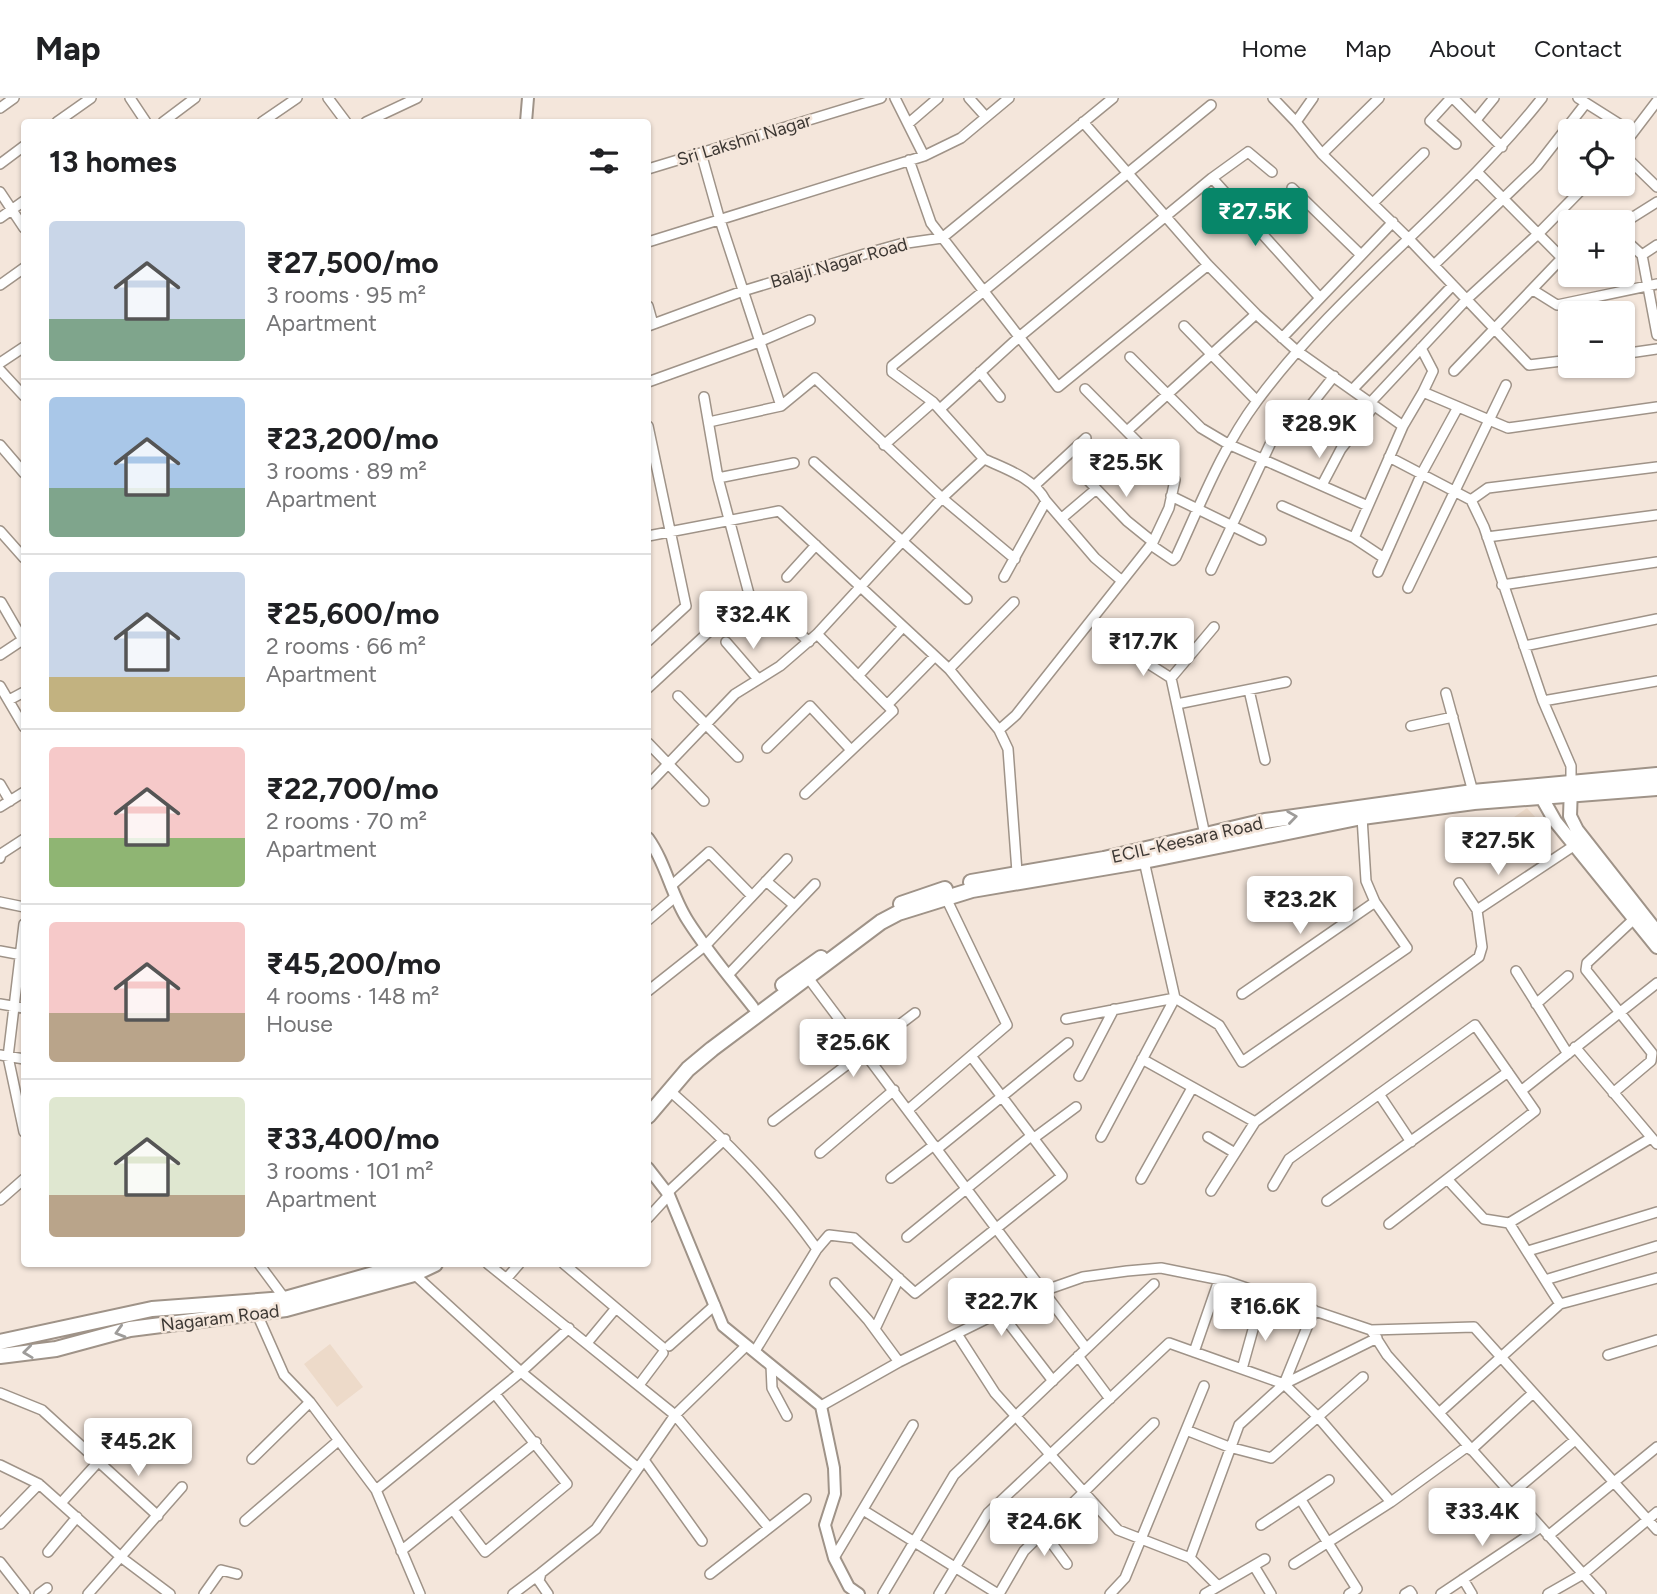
<!DOCTYPE html>
<html lang="en">
<head>
<meta charset="utf-8">
<style>
	body { margin:0; font-family:Figtree,sans-serif; background:#f6f6f6; color:#202124; height:100vh; display:flex; flex-direction:column; font-size:26px; white-space:nowrap }
	* { box-sizing:border-box; margin:0 }
	p { font-size:23px; color:#757577 }
	.icon { flex:none; width:38px; height:38px; fill:none; stroke:currentColor; stroke-width:2; stroke-linecap:round; stroke-linejoin:round }
	.map { position:relative; flex:1; overflow:hidden }
	.panel { position:absolute; left:21px; top:21px; width:630px; height:1148px; display:flex; flex-direction:column; background:#fff; border-radius:7px; box-shadow:0 2px 5px #0004 }
	.panel>* { flex:none }
	.buttons { position:absolute; left:1558px; top:21px; display:grid; gap:14px }
	.buttons a { display:grid; place-items:center; width:77px; height:77px; border-radius:7px; background:#fff; box-shadow:0 2px 5px #0004; font-size:35px }
	.price { position:absolute; translate:-50% -60px; padding:0 16px; border-radius:7px; background:#fff; color:#222; font-size:23px; line-height:46px; filter:drop-shadow(0 2px 4px #0008) }
	.price::after { content:''; position:absolute; left:50%; top:42px; width:21px; height:16px; margin-left:-10px; background:inherit; clip-path:polygon(0 0,100% 0,50% 100%) }
	.price.current { background:#078669; color:#fff }
	ul { padding:0; list-style:none }
	li { display:flex; align-items:center; gap:21px; height:175px; padding:0 28px }
	li+li { border-top:2px solid #e0e0e0 }
	li span { display:grid; place-items:center; flex:none; width:196px; height:140px; border-radius:7px; color:#555 }
	li>.icon { margin-inline-start:auto }
	span .icon { width:84px; height:84px; fill:#fffc; stroke-width:1 }
	li b { font-size:30px }
	h2 { display:flex; justify-content:space-between; align-items:center; height:84px; padding:0 28px; font-size:30px }
	header { display:flex; align-items:center; gap:42px; box-sizing:border-box; height:98px; padding:0 35px; background:#fff; border-bottom:2px solid #e0e0e0 }
	header strong { font-size:33px }
	nav { display:flex; gap:38px; margin-inline-start:auto; font-size:24px }
	.map>svg:first-child { display:block }
	.built { fill:#eddac9 }
	.lines { fill:none; stroke-linecap:round; stroke-linejoin:round }
	.minor-casing { stroke:#9f9388; stroke-width:12 }
	.tertiary-casing { stroke:#9f9388; stroke-width:14 }
	.secondary-casing { stroke:#9f9388; stroke-width:16 }
	.primary-casing { stroke:#9f9388; stroke-width:18 }
	.minor { stroke:#fff; stroke-width:9 }
	.tertiary { stroke:#fff; stroke-width:10 }
	.secondary { stroke:#fff; stroke-width:12 }
	.primary { stroke:#fff; stroke-width:14 }
	.oneway { stroke:#9e9c9a }
	.labels { text-anchor:middle; stroke-width:5; stroke-linejoin:round; paint-order:stroke }
	.street-label { font-size:18px; fill:#3d3834; stroke:#f4e6db }
</style>
</head>
<body>
<header>
<strong>Map</strong>
<nav><a>Home</a><a>Map</a><a>About</a><a>Contact</a></nav>
</header>
<div class="map">
<svg width="1657" height="1496" viewBox="0 0 1657 1496">
	<rect width="100%" height="100%" fill="#f4e6db"/>
	<path class="built" d="M1527,710L1547,732L1496,764L1481,742Z
		M330,1246L363,1289L337,1309L304,1266Z"/>
	<g class="lines">
		<defs>
			<path id="minor" d="M130,0L146,24
				M328,0L346,24
				M895,0L924,58
				M969,0L986,19
				M1273,0L1296,24
				M1313,0L1296,24L1322,56L1408,140L1529,267L1570,262
				M1451,0L1430,23L1456,46
				M1453,0L1502,49
				M1578,0L1632,34
				M0,10L14,0
				M1476,22L1494,0
				M57,24L91,0
				M163,24L195,0
				M262,24L297,0
				M366,24L417,0
				M1083,24L1208,167L1256,216L1297,253L1403,328
				M909,25L938,0
				M1622,49L1657,3
				M701,55L719,119L781,308
				M1622,55L1657,89
				M1322,56L1379,0
				M909,62L931,125L1058,289L1208,167
				M0,66L24,48
				M648,71L881,0
				M1477,74L1562,160
				M1212,80L1320,200
				M1292,90L1361,157
				M0,94L24,130
				M1373,105L1424,55
				M0,120L24,103
				M1622,126L1657,104
				M648,144L924,58L961,40L1009,0
				M1622,149L1631,147L1642,157L1657,237
				M1642,157L1657,147
				M1434,167L1537,68L1586,5
				M0,187L24,170
				M1533,192L1557,207L1657,186
				M648,208L653,226
				M648,228L743,193L868,155L900,146L942,140L1113,0
				M1184,228L1257,303
				M1282,240L1393,124
				M1421,250L1433,273L1423,294
				M1622,256L1657,251
				M1130,259L1201,330L1228,346L1368,408
				M0,265L24,249
				M0,272L24,298
				M1454,273L1562,160L1570,159
				M980,274L1000,299
				M648,284L759,244L810,222
				M1352,292L1453,187
				M704,299L718,380L749,496L755,503L762,500L809,544
				M1370,305L1467,201L1539,135L1587,86
				M940,311L1018,240L1212,80L1248,54L1272,74
				M1300,321L1334,278
				M709,324L781,308L815,280L942,400L1015,461
				M648,328L686,508L648,543
				M1127,333L1256,216
				M0,347L24,375
				M884,347L933,304
				M1389,359L1471,402L1484,429L1543,603L1571,668V684
				M984,361C1006,371 1034,380 1046,403L1004,479
				M814,364L967,501
				M1082,376L1127,423L1153,444
				M718,380L794,365
				M1322,387L1341,351L1374,308
				M1034,388L1086,340
				M1171,398L1261,442
				M1471,402L1488,390L1657,369
				M1046,403L1095,460L1122,483
				M1282,408L1354,440L1403,328L1423,294L1508,330L1657,309
				M1062,420L1095,392
				M0,433L24,460
				M648,438L779,413L949,571L999,632L1008,651L1017,774
				M1487,439L1657,417
				M1354,440L1384,460
				M1151,447L1173,462L1176,459C1201,405 1222,350 1257,303C1340,191 1456,109 1542,0
				M1211,472L1281,323
				M1378,474L1422,375L1458,309
				M787,479L816,447
				M1502,487L1657,464
				M1408,490L1506,287
				M1,504L23,542
				M817,536L887,607L934,559
				M726,544L758,581
				M1524,548L1657,521
				M1130,554L1171,580L1205,737
				M0,557L24,541
				M949,571L1014,504
				M858,578L903,529
				M1171,580L1214,529
				M0,588L24,629
				M648,590L716,527
				M1249,592L1265,662
				M1446,595L1473,694
				M678,598L738,659
				M9,602L24,594
				M1543,603L1657,583
				M1177,606L1286,584
				M1411,628L1453,619
				M999,632L1016,617L1153,444L1169,410L1175,382L1085,291
				M648,645L704,703
				M767,650L810,608L851,652
				M0,686L10,703
				M648,687L735,596L780,568L817,536L942,400L984,361L933,304L892,274V268L1211,7
				M805,696L893,613L887,607
				M0,709L24,694
				M0,760L1,756L24,741
				M766,783L794,807
				M1459,785L1477,812
				M671,788L709,754L752,798
				M0,804L24,809
				M648,822L675,799
				M24,826L8,959L24,1034
				M0,853L22,857
				M1516,873L1568,956
				M728,877L815,786
				M809,881L1086,1250
				M648,893L706,847L787,761
				M1242,896L1375,804
				M0,906L24,910
				M1536,906L1568,878
				M1066,921L1175,900L1219,927L1242,964L1407,850L1375,804L1366,783L1362,719
				M1575,949L1657,1046
				M0,957L24,961
				M1142,961L1255,1024
				M1079,978L1114,911
				M670,993C727,1043 773,1090 817,1151L755,1253
				M1521,993L1657,885
				M1613,995L1651,963L1652,955L1586,872L1587,865L1634,821
				M1379,996L1411,1044
				M909,1011L1007,927L946,800
				M773,1023L915,915
				M1101,1039L1175,900L1144,763
				M1208,1039L1235,1055
				M1034,1040L1076,1009
				M937,1051L1068,945
				M820,1055L894,992
				M891,1080L934,1047
				M1141,1081L1192,990
				M1448,1082L1484,1121L1509,1125L1651,1040
				M1273,1088L1289,1061L1475,927L1535,1013L1389,1126
				M1211,1093L1255,1024L1479,859L1482,849L1477,812L1578,745
				M667,1095L725,1041
				M0,1102L24,1081
				M1327,1103L1508,974
				M648,1120L669,1097
				M907,1139L1031,1038
				M817,1151L829,1137L854,1140L915,1195L1062,1078L971,958
				M1528,1153L1657,1114
				M259,1166L285,1201
				M488,1166L675,1317L769,1430L806,1401
				M564,1166L662,1249
				M414,1176L521,1274L638,1370
				M507,1180L519,1166
				M1545,1182L1657,1148
				M835,1185L868,1222L899,1264
				M1560,1206L1657,1180
				M1000,1214L1053,1283
				M257,1216L284,1277L310,1304L376,1392L420,1496
				M875,1231L899,1180
				M1371,1232L1387,1257L1601,1496
				M957,1236L995,1295L1118,1432L1190,1460L1218,1488
				M587,1245L616,1210
				M669,1248L715,1207
				M1194,1254L1219,1182
				M1608,1257L1657,1242
				M1078,1258L1110,1301
				M771,1267L772,1290L787,1318
				M1242,1271L1259,1210
				M1284,1286L1377,1240
				M639,1287L663,1255
				M0,1295L42,1312L158,1418
				M821,1308L899,1264L1043,1193L1083,1179L1127,1173L1161,1170L1226,1183L1371,1232L1474,1229L1657,1432
				M1439,1315L1560,1206L1509,1125
				M1186,1332L1229,1349L1271,1360L1363,1279
				M1471,1352L1533,1295
				M252,1361L310,1304
				M644,1362L702,1443
				M0,1367L39,1386L122,1460L170,1496
				M376,1392L521,1274L569,1230
				M1511,1396L1575,1342
				M1301,1402L1357,1491L1349,1496
				M61,1405L99,1363
				M863,1412L998,1496
				M454,1413L485,1454L567,1386L495,1296
				M245,1423L338,1343
				M0,1426L39,1386
				M1261,1427L1329,1382
				M1045,1436L1067,1466
				M1548,1438L1657,1349
				M401,1453L536,1344
				M48,1454L77,1419
				M834,1460L913,1327
				M1190,1460L1239,1327L1284,1286L1314,1212
				M0,1464L25,1496
				M1294,1466L1391,1404L1468,1348
				M1254,1468L1271,1496
				M710,1476L769,1430
				M1463,1481L1472,1496
				M39,1496L47,1490
				M88,1496L182,1389
				M204,1496L221,1472L237,1476
				M513,1496L541,1475
				M548,1496L539,1483L541,1475L596,1431L675,1317L745,1249
				M883,1496L954,1377L1154,1186
				M939,1496L988,1415L1169,1245L1284,1286L1318,1319L1391,1404
				M999,1496L1024,1453L1154,1325
				M1110,1496L1125,1480L1204,1288
				M1205,1496L1265,1461
				M1405,1496L1410,1493L1412,1496
				M1441,1496L1541,1429
				M1548,1496L1583,1476L1657,1414"/>
			<path id="tertiary" d="M526,24L528,0
				M648,740C666,765 671,797 688,823C707,853 731,881 753,909
				M648,1070L669,1097L723,1228L821,1308L834,1370L835,1396L825,1427L834,1460L849,1489L859,1496"/>
			<path id="secondary" d="M1571,689L1570,718L1577,732L1657,834
				M1537,691L1555,723L1657,849"/>
			<path id="primary" d="M971,784L1104,761L1265,723L1473,694L1657,677
				M901,806L945,791
				M783,887L821,860
				M648,1018L688,971L712,951L881,824L898,815L972,792L1144,763L1362,719L1474,704L1657,690
				M0,1244L152,1211L285,1201L409,1166
				M0,1258L56,1251L130,1231L286,1211L414,1176L435,1166"/>
		</defs>
		<use href="#minor" class="minor-casing"/>
		<use href="#tertiary" class="tertiary-casing"/>
		<use href="#secondary" class="secondary-casing"/>
		<use href="#primary" class="primary-casing"/>
		<use href="#minor" class="minor"/>
		<use href="#tertiary" class="tertiary"/>
		<use href="#secondary" class="secondary"/>
		<use href="#primary" class="primary"/>
	</g>
	<defs><path id="oneway-chevron" d="M-2-3.5L2.5 0L-2 3.5" fill="none" stroke-width="1.6" stroke-linecap="round" stroke-linejoin="round" transform="scale(1.75)"/></defs>
	<g class="oneway">
		<use href="#oneway-chevron" transform="translate(1292 719) rotate(-8)"/>
		<use href="#oneway-chevron" transform="translate(120 1234) rotate(164)"/>
		<use href="#oneway-chevron" transform="translate(28 1254) rotate(173)"/>
	</g>
	<g class="labels">
		<g class="street-label">
			<text transform="translate(744 42) rotate(-17)" y="6">Sri Lakshni Nagar</text>
			<text transform="translate(839 165) rotate(-16)" y="6">Balaji Nagar Road</text>
			<text transform="translate(1187 742) rotate(-13)" y="6">ECIL-Keesara Road</text>
			<text transform="translate(220 1220) rotate(-7)" y="6">Nagaram Road</text>
		</g>
	</g>
</svg>
<div class="buttons">
<a><svg class="icon" aria-label="locate" viewBox="0 0 24 24"><circle cx="12" cy="12" r="6"/><path d="M12 2v4M12 18v4M2 12h4M18 12h4"/></svg></a>
<a>+</a>
<a>−</a>
</div>
<b class="price current" style="left:1255px;top:150px">₹27.5K</b>
<b class="price" style="left:1319px;top:362px">₹28.9K</b>
<b class="price" style="left:1126px;top:401px">₹25.5K</b>
<b class="price" style="left:753px;top:553px">₹32.4K</b>
<b class="price" style="left:1143px;top:580px">₹17.7K</b>
<b class="price" style="left:1498px;top:779px">₹27.5K</b>
<b class="price" style="left:1300px;top:838px">₹23.2K</b>
<b class="price" style="left:853px;top:981px">₹25.6K</b>
<b class="price" style="left:1001px;top:1240px">₹22.7K</b>
<b class="price" style="left:1265px;top:1245px">₹16.6K</b>
<b class="price" style="left:138px;top:1380px">₹45.2K</b>
<b class="price" style="left:1482px;top:1450px">₹33.4K</b>
<b class="price" style="left:1044px;top:1460px">₹24.6K</b>
<section class="panel">
<h2>13 homes<svg class="icon" aria-label="filters" viewBox="0 0 24 24"><path d="M4 7h16M4 17h16"/><circle cx="9" cy="7" r="2"/><circle cx="15" cy="17" r="2"/></svg></h2>
<ul>
<li><span style="background:linear-gradient(#c9d6e8 70%,#7fa58c 0)"><svg class="icon" aria-label="home" viewBox="0 0 24 24"><path d="M3 11l9-7 9 7M6 9v11h12V9"/></svg></span><div><b>₹27,500/mo</b><p>3 rooms · 95 m²</p><p>Apartment</p></div></li>
<li><span style="background:linear-gradient(#a9c7e8 65%,#7fa58c 0)"><svg class="icon" aria-label="home" viewBox="0 0 24 24"><path d="M3 11l9-7 9 7M6 9v11h12V9"/></svg></span><div><b>₹23,200/mo</b><p>3 rooms · 89 m²</p><p>Apartment</p></div></li>
<li><span style="background:linear-gradient(#c9d6e8 75%,#c2b280 0)"><svg class="icon" aria-label="home" viewBox="0 0 24 24"><path d="M3 11l9-7 9 7M6 9v11h12V9"/></svg></span><div><b>₹25,600/mo</b><p>2 rooms · 66 m²</p><p>Apartment</p></div></li>
<li><span style="background:linear-gradient(#f6c9c9 65%,#8fb573 0)"><svg class="icon" aria-label="home" viewBox="0 0 24 24"><path d="M3 11l9-7 9 7M6 9v11h12V9"/></svg></span><div><b>₹22,700/mo</b><p>2 rooms · 70 m²</p><p>Apartment</p></div></li>
<li><span style="background:linear-gradient(#f6c9c9 65%,#b9a48a 0)"><svg class="icon" aria-label="home" viewBox="0 0 24 24"><path d="M3 11l9-7 9 7M6 9v11h12V9"/></svg></span><div><b>₹45,200/mo</b><p>4 rooms · 148 m²</p><p>House</p></div></li>
<li><span style="background:linear-gradient(#dfe7d0 70%,#b9a48a 0)"><svg class="icon" aria-label="home" viewBox="0 0 24 24"><path d="M3 11l9-7 9 7M6 9v11h12V9"/></svg></span><div><b>₹33,400/mo</b><p>3 rooms · 101 m²</p><p>Apartment</p></div></li>
</ul>
</section>
</div>
</body>
</html>
